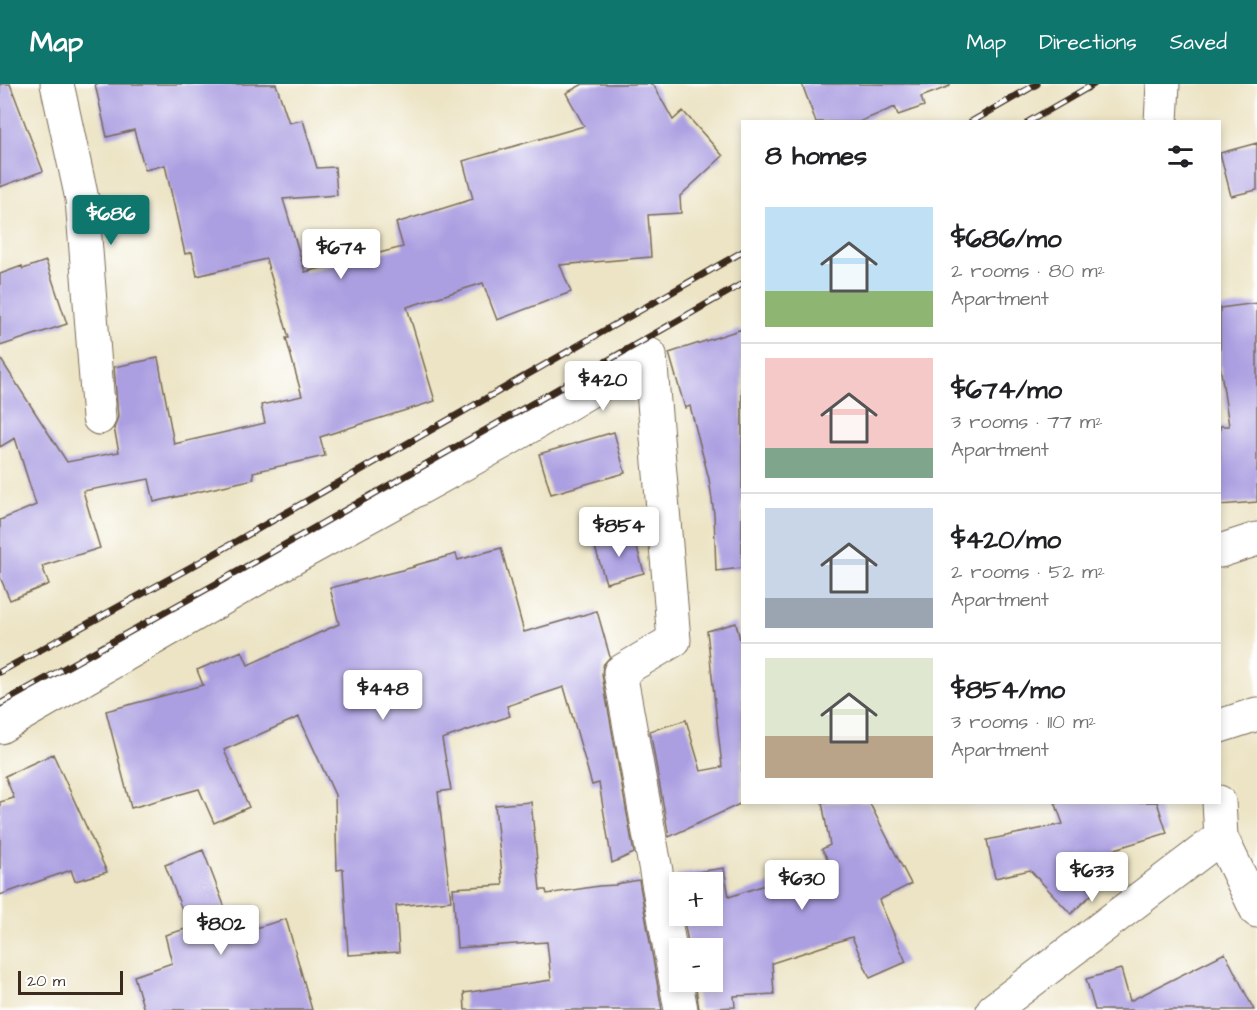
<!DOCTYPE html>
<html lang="en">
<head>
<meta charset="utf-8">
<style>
	body { margin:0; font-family:"Architects Daughter",sans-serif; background:#f6f6f6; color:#202124; height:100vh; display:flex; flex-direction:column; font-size:22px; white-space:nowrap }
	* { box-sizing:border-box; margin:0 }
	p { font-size:20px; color:#757577 }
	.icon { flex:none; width:33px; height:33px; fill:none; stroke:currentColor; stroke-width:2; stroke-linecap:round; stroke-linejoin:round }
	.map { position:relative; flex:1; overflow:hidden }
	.sheet { position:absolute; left:741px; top:36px; width:480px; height:684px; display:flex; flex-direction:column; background:#fff; border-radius:0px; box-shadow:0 3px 9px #0003 }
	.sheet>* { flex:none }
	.fabs { position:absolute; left:669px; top:788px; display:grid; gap:12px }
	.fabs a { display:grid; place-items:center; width:54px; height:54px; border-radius:0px; background:#fff; box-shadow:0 3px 9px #0003; font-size:30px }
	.scale { position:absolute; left:18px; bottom:15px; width:105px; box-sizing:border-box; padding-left:6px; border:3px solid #3b2a1e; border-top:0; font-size:16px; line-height:21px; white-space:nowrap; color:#3b2a1e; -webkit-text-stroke:4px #fff; paint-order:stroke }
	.price { position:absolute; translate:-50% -51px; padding:0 14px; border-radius:6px; background:#fff; color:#222; font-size:20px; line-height:39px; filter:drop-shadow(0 2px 3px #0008) }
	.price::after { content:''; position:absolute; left:50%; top:36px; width:18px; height:14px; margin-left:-9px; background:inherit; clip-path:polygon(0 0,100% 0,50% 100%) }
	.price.selected { background:#0f766e; color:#fff }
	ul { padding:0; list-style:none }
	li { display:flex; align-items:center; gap:18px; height:150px; padding:0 24px }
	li+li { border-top:2px solid #e0e0e0 }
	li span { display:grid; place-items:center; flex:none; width:168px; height:120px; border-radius:0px; color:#555 }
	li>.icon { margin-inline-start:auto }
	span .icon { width:72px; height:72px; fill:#fffc; stroke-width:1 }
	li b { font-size:26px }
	h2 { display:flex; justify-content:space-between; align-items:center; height:72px; padding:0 24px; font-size:26px }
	header { display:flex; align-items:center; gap:36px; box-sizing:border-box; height:84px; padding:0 30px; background:#0f766e; color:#fff }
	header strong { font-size:28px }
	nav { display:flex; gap:33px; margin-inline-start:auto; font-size:21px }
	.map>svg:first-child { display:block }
	.building { fill:#ab9fe1 }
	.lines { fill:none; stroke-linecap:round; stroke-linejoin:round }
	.minor-casing { stroke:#796b58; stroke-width:35 }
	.minor { stroke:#fff; stroke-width:33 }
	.rail-casing { stroke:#3b2a1e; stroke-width:7 }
	.rail { stroke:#fff; stroke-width:4.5; stroke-dasharray:14; stroke-linecap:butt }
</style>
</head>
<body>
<header>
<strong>Map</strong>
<nav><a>Map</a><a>Directions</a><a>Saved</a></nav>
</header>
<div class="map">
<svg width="1257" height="926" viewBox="0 0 1257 926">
	<rect width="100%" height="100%" fill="#fff"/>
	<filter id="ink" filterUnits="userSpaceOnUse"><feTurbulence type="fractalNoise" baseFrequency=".0167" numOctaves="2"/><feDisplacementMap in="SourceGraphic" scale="12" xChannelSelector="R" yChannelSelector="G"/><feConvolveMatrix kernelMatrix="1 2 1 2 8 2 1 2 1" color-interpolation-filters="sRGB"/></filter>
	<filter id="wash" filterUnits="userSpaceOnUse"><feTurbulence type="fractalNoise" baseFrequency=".008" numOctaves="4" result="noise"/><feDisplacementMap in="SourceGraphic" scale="24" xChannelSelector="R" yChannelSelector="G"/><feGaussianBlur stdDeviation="1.35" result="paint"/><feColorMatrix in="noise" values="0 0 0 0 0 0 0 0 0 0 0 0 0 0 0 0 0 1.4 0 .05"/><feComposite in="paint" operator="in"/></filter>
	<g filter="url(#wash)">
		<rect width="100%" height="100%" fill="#ece4c5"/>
		<g id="blocks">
			<path class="building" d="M0,0H10L43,87L0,103Z
				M95,0H276L289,39L303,36L317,84L335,83L337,111L283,115L305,188L403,163L396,139L473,115L463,77L584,42L566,9L583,0H653L673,36L683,27L723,72L680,112L681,129L648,131L651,173L560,181L571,208L497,236L483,199L407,223L435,317L320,353L325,372L253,388L254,395L154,418L149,395L83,407L100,464L42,482L49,500L10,516L0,493V436L36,421L15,354L0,363V274L67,378L119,368L114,344L118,333L114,283L158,274L174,360L265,339L261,321L302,312L286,254H289L266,175L197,192L192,168L185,170L165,81L145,86L134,46L107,53Z
				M802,0H950V2L921,13L924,22L898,31L895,23L859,38H816Z
				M1257,59V106L1231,112L1220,69Z
				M46,177L67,240L0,262V190L22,182L23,185Z
				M1257,219V418L1220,421V342H1229L1220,281V224Z
				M742,245V484L716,487L714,430L709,395L690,322L685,324L669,269Z
				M614,348L625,389L551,410L539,370Z
				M633,449L644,489L606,499L594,460Z
				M501,464L524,548L597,527L610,573L603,581L602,591L634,769L612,779L599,699L592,701L564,603L507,622L510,632L442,655L451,706L438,708L451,817L396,822L399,868L348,871L343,785L337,786L335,711L299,633L224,666L249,723L214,739L199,705L131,724L106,627L203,601L197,586L242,567L248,581L339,540L330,504L414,483L413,482L456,470L458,476Z
				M736,539L742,564V719L669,753L650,647L686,636L701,687L722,683L707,547Z
				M53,670L107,788L75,797L71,786L0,811V718L14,714L5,692Z
				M531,718L540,806H546L547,810L599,802L616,801V800L639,796L662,926H465L464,909L551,896L547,858L457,864L453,804L503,801L495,721Z
				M822,718H869L911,800L879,816L906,878L870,894L852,853L772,879L774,910L734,912L735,923L699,925L695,897H712V864H689L683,831H712V798H680V812L676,791L724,784L729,813L830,779L822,765L830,761Z
				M1055,718H1157L1167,749L1115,765L1117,771L1073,788L1093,809L1071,830L1030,786L995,794L987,756L1063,740Z
				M203,766L235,850L286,835L312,926H144L134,892L172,879L165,851L189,844L165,781Z
				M1225,869L1254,926H1095L1086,895L1121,885L1130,917Z"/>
		</g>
	</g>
	<g filter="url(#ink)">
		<use href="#blocks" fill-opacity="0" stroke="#796b58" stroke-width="1.5"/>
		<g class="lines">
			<defs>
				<path id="minor" d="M57,0L82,115L99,334
					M1161,38L1163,0
					M1220,467L1257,455
					M1220,642L1257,630
					M0,643L282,480L505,357L650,271L674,556L620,588L681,926
					M1219,718L1221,753L1257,827
					M993,926L1221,753"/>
			</defs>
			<use href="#minor" class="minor-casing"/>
			<use href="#minor" class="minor"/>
			<defs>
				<path id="rail" d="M971,38L1037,0
					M1028,38L1094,0
					M0,588L200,478L742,168
					M0,620L214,501L742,200"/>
			</defs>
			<use href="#rail" class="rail-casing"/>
			<use href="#rail" class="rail"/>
		</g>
	</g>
</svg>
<div class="fabs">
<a>+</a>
<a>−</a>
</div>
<div class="scale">20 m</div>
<b class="price selected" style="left:111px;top:162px">$686</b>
<b class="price" style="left:341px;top:196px">$674</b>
<b class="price" style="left:603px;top:328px">$420</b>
<b class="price" style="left:619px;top:474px">$854</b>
<b class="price" style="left:383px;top:637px">$448</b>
<b class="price" style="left:1092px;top:819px">$633</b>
<b class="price" style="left:802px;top:827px">$630</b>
<b class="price" style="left:221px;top:872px">$802</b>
<section class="sheet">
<h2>8 homes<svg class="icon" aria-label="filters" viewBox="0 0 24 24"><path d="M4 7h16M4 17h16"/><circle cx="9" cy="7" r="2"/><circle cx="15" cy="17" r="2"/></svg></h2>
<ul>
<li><span style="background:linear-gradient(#bfe0f5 70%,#8fb573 0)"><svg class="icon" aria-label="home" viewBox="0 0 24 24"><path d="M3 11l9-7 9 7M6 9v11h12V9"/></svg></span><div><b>$686/mo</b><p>2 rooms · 80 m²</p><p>Apartment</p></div></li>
<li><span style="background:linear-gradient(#f6c9c9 75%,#7fa58c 0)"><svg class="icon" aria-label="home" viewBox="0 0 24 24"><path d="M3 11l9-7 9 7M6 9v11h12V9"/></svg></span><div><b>$674/mo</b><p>3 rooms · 77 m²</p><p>Apartment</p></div></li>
<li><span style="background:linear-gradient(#c9d6e8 75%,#9aa5b1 0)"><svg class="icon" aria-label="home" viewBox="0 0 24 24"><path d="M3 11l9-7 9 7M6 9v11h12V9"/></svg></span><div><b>$420/mo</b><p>2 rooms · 52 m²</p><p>Apartment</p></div></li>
<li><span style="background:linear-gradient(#dfe7d0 65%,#b9a48a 0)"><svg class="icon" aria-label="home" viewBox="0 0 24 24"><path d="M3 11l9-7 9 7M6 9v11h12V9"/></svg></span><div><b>$854/mo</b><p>3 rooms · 110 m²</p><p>Apartment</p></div></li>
</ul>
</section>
</div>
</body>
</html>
